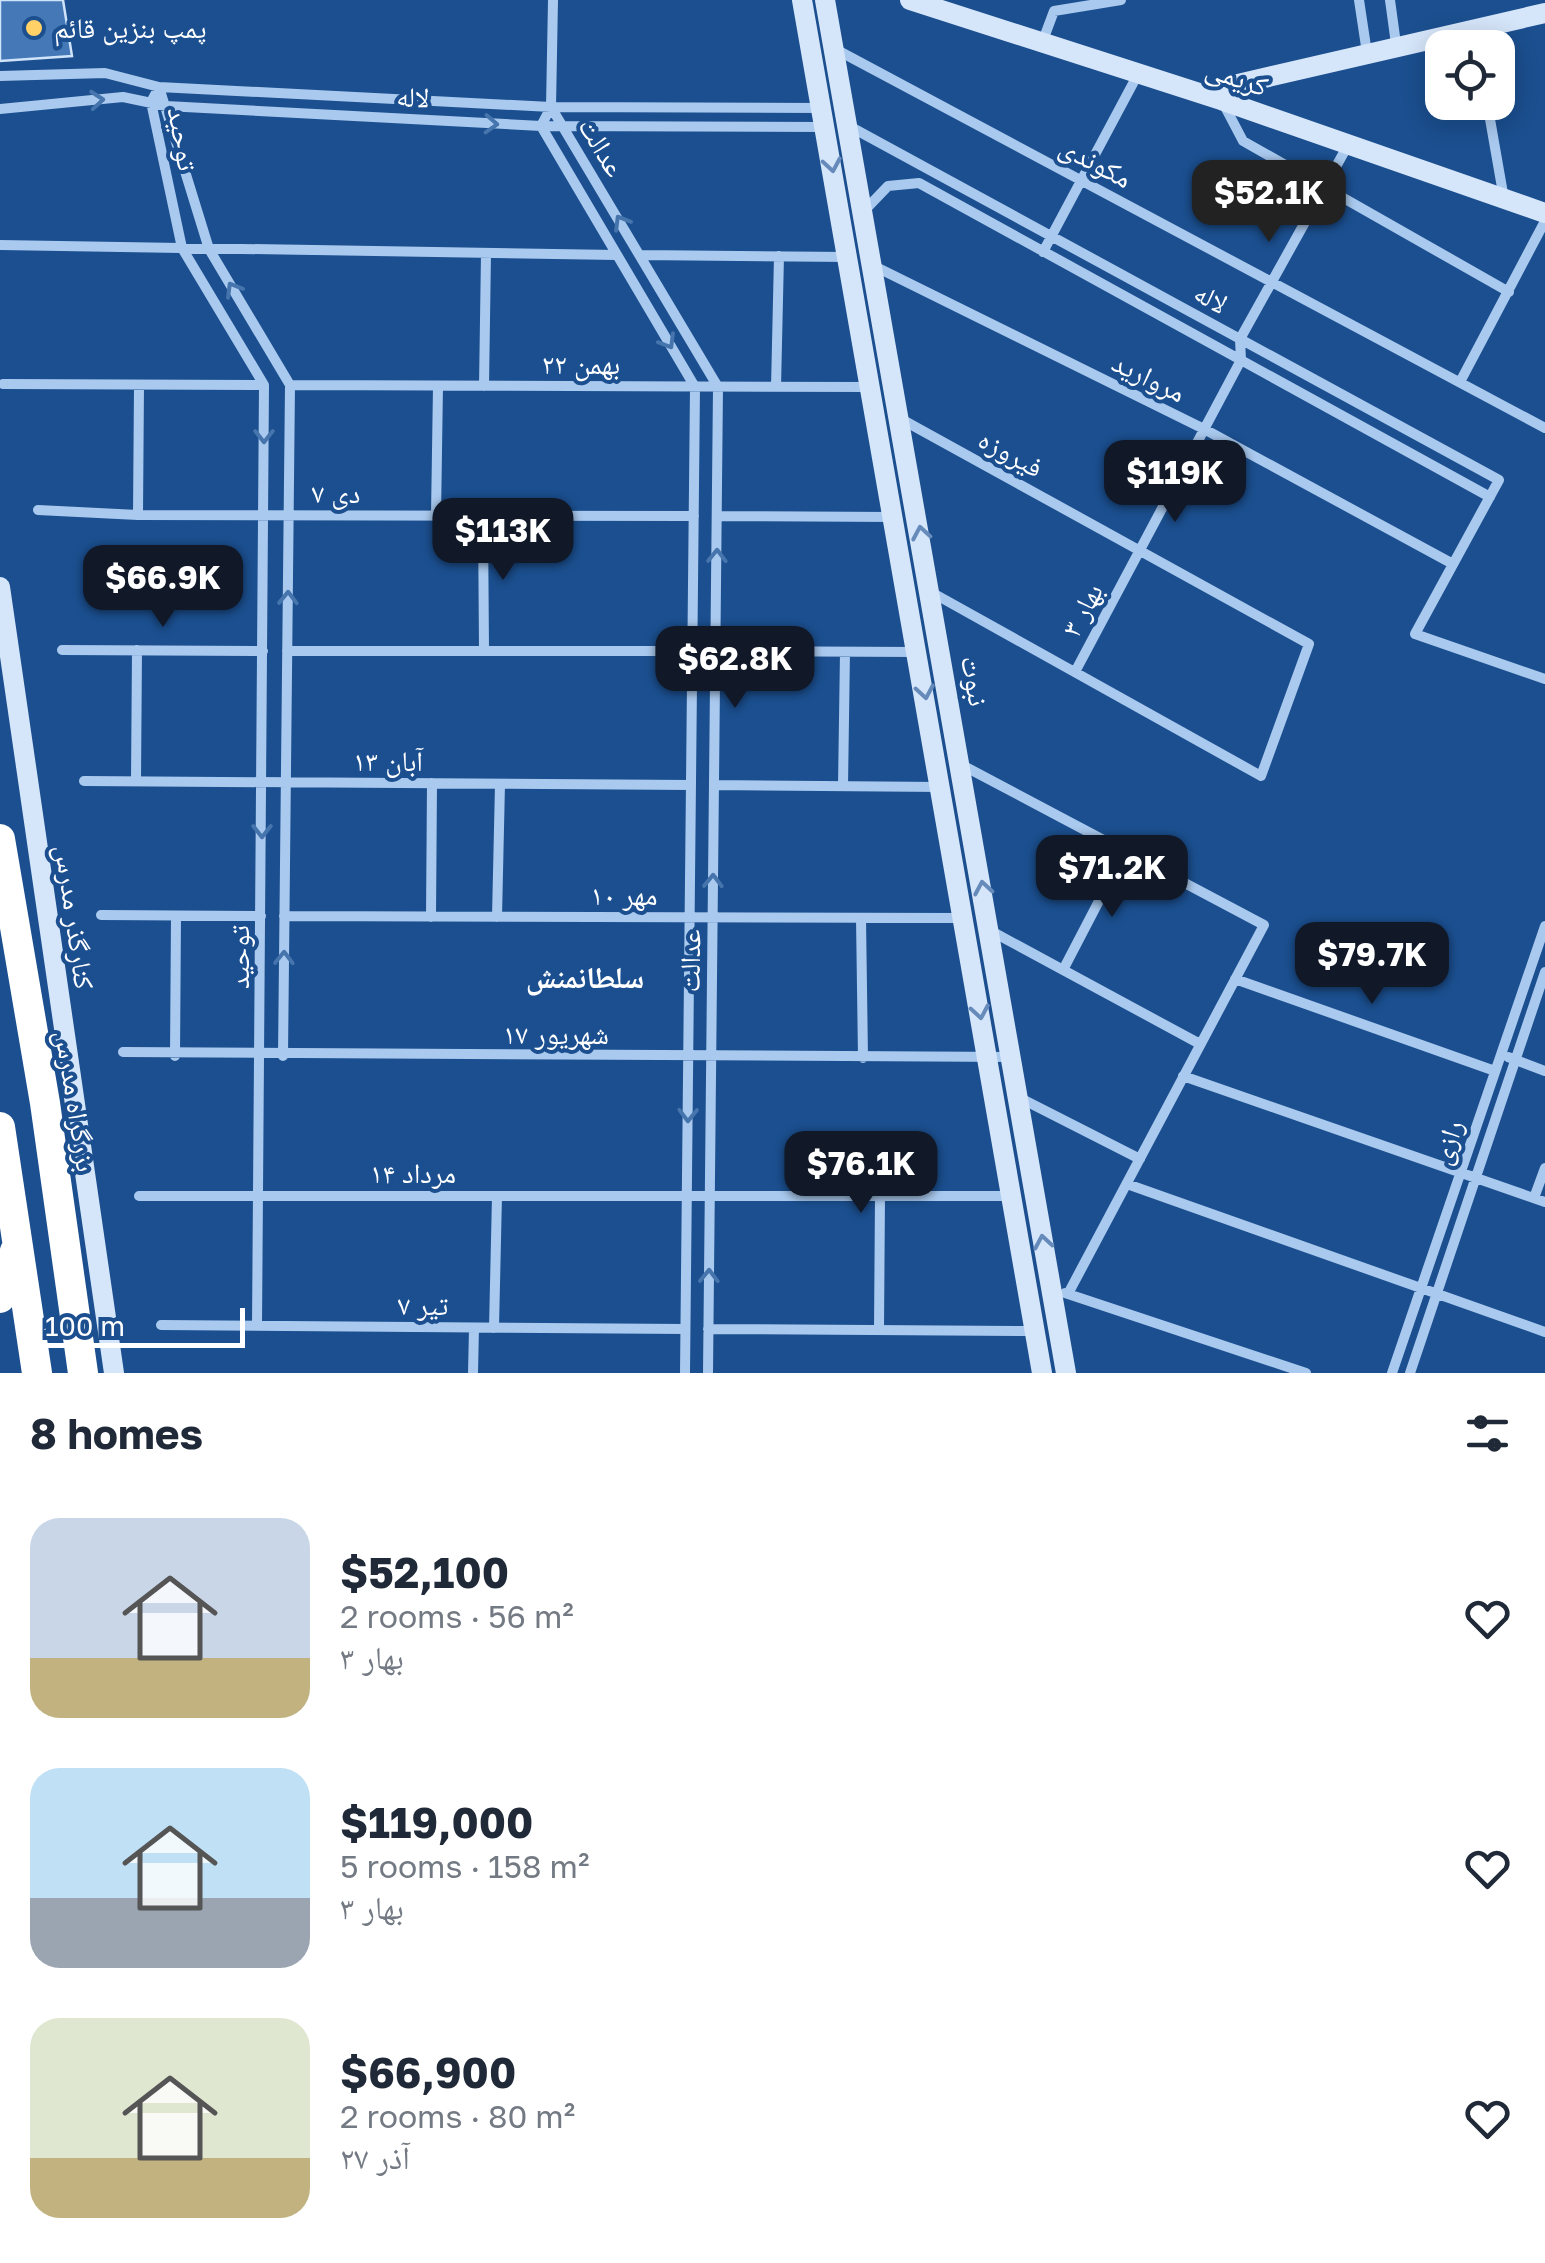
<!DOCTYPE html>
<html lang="en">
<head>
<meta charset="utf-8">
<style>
	body { margin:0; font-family:"Golos Text","Noto Naskh Arabic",sans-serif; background:#f6f6f7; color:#1f2937; height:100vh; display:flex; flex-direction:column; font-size:38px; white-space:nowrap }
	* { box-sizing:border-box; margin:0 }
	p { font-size:32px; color:#747a83 }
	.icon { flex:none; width:55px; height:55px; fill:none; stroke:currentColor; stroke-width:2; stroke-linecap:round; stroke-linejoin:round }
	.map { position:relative; height:1373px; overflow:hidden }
	.sheet { display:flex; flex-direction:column; background:#fff; flex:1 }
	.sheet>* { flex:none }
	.buttons { position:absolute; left:1425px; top:30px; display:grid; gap:20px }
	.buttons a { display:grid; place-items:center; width:90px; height:90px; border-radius:20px; background:#fff; box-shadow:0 5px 25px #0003; font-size:50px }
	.scale { position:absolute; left:30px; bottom:25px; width:215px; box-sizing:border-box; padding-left:10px; border:5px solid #fff; border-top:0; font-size:28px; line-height:35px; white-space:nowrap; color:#fff; -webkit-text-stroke:8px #1b4f8f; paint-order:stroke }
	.price { position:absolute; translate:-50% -85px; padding:0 22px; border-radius:20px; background:#111827; color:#fff; font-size:32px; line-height:65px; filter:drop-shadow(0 2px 5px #0008) }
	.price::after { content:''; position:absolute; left:50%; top:60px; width:30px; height:22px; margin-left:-15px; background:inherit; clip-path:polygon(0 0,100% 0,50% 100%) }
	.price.current { background:#222; color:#fff }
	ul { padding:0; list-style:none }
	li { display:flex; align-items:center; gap:30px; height:250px; padding:0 30px }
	li span { display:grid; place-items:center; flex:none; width:280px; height:200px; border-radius:30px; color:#555 }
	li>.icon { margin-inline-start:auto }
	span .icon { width:120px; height:120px; fill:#fffc; stroke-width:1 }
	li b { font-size:42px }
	h2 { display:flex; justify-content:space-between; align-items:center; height:120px; padding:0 30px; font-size:42px }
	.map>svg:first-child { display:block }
	.building { fill:#4478b7; stroke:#cfe3fa; stroke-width:2.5 }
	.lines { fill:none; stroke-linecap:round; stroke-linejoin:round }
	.street { stroke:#a9c9ee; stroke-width:10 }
	.secondary { stroke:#d6e6fa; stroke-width:20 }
	.highway { stroke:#fff; stroke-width:30 }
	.oneway { stroke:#4674ac }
	.oneway2 { stroke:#668bba }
	.poi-dot { fill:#ffd166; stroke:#1b4f8f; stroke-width:4 }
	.labels { text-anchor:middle; stroke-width:8; stroke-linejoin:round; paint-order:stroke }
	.poi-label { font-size:28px; fill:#fff; stroke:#1b4f8f; text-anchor:start }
	.street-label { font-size:28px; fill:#fff; stroke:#1b4f8f }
	.neighbourhood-label { font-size:30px; font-weight:bold; fill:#fff; stroke:#1b4f8f }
</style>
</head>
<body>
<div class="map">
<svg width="1545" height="1373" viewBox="0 0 1545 1373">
	<rect width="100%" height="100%" fill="#1b4f8f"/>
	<path class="building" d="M0,0H63L72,56L0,61Z"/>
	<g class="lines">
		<path class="street" d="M553,0L551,107L541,126L695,387L685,1373
			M1359,0L1367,53
			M1390,0L1396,44
			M1042,43L1054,11L1121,0
			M837,50L1545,428
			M0,76L105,73L159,87L551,107L821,108
			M159,87L151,102L182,248L264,385L257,1326
			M159,87L209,249L290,385L283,1056
			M1487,102L1504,199
			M1223,103L1243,141L1509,292
			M551,107L718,387L708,1373
			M0,109L123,97L166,106L541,126L825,127
			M849,126L1499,480L1415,634L1545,679
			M864,211L888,186L919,183L1490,497
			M0,245L616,255
			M1043,252L1138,74
			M641,255L848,257
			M874,266L1204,429L1453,564
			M1460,382L1545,221
			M3,384L264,385
			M290,385L870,387
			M484,386L486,254
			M776,387L779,256
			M901,419L1309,644L1261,776L931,592
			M38,510L138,515L694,516
			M138,515L139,385
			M436,516L438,386
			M483,516L484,651
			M717,516L894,517
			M62,650L263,651
			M287,651H692
			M716,651L917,652
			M1075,672L1241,360L1240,339L1348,145
			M962,765L1264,925L1069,1292
			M84,781L691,785
			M136,781L137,650
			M714,785L942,787
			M843,786L845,652
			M101,915L261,916
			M284,916L963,918
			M431,917L432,783
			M497,917L500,784
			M861,918L863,1058
			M991,931L1200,1044
			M1063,970L1125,851
			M1235,979L1495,1071
			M123,1052L1012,1057
			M175,1056L176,916
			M1508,1057L1545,1071
			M1183,1076L1545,1202
			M1020,1098L1140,1159
			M1127,1184L1545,1332
			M139,1196H1011
			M1534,1198L1545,1168
			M1065,1293L1306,1373
			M161,1325L685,1329
			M494,1328L497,1196
			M708,1329L1035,1331
			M879,1330L880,1196
			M473,1373L474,1328
			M1392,1373L1545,926
			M1410,1373L1545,972"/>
		<path class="secondary" d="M802,0L1042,1373
			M825,0L1066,1373
			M910,0L1221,100L1545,213
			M1221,100L1238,84L1545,13
			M0,587L114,1373"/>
		<path class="highway" d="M0,839L45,1103L83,1373
			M0,1127L37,1373
			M0,1298L15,1251"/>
	</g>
	<defs><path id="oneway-chevron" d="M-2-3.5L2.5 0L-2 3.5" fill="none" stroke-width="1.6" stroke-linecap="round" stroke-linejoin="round" transform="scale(2.5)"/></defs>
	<g class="oneway">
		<use href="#oneway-chevron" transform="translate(97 100) rotate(-5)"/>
		<use href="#oneway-chevron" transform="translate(491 124) rotate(3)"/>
		<use href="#oneway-chevron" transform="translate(621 222) rotate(-121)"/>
		<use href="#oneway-chevron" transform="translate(233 289) rotate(-121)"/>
		<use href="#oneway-chevron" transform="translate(668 342) rotate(59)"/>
		<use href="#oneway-chevron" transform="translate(264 436) rotate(90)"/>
		<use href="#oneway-chevron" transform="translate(717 556) rotate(-89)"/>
		<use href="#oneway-chevron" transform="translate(288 598) rotate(-89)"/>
		<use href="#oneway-chevron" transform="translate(262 831) rotate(90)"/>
		<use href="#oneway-chevron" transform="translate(713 881) rotate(-89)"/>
		<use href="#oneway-chevron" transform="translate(284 958) rotate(-89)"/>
		<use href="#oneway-chevron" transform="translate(688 1115) rotate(91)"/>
		<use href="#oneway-chevron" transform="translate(709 1276) rotate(-89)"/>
	</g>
	<g class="oneway2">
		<use href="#oneway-chevron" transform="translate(832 165) rotate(80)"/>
		<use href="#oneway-chevron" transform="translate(921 533) rotate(-100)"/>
		<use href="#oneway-chevron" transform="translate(925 692) rotate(80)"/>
		<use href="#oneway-chevron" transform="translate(983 888) rotate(-100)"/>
		<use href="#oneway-chevron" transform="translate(980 1012) rotate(80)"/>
		<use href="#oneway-chevron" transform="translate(1043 1242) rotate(-100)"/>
	</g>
	<circle class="poi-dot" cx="34" cy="28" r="10"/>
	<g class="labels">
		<g class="poi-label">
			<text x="54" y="38">پمپ بنزین قائم</text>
		</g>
		<g class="street-label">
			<text transform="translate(1237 77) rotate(19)" y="10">کریمی</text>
			<text transform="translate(413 97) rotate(3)" y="10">لاله</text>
			<text transform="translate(183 139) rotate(80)" y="10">توحید</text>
			<text transform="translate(602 147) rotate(59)" y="10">عدالت</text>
			<text transform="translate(1096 162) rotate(28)" y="10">مکوندی</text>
			<text transform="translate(1211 298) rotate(29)" y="10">لاله</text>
			<text x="581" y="374">۲۲ بهمن</text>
			<text transform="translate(1149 377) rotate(26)" y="10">مروارید</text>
			<text transform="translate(1011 453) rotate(29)" y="10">فیروزه</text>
			<text x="336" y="503">۷ دی</text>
			<text transform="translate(1082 610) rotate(-62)" y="10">بهار ۳</text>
			<text transform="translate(975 681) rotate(80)" y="10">نبوت</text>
			<text x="388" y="771">۱۳ آبان</text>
			<text x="624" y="905">۱۰ مهر</text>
			<text transform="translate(75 917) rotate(82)" y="10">کنارگذر مدرس</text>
			<text transform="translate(239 957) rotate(-90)" y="10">توحید</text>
			<text transform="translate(690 961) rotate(-89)" y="10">عدالت</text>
			<text x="556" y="1044">۱۷ شهریور</text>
			<text transform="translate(76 1101) rotate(81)" y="10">بزرگراه مدرس</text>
			<text transform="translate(1447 1142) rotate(-71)" y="10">رازی</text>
			<text x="413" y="1183">۱۴ مرداد</text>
			<text x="423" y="1315">۷ تیر</text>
		</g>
		<g class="neighbourhood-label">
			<text x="585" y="988">سلطانمنش</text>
		</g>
	</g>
</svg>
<div class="buttons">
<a><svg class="icon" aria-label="locate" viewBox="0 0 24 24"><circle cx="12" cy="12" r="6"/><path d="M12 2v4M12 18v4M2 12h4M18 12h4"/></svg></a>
</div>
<div class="scale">100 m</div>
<b class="price current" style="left:1269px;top:245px">$52.1K</b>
<b class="price" style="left:1175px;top:525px">$119K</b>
<b class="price" style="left:503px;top:583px">$113K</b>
<b class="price" style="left:163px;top:630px">$66.9K</b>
<b class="price" style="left:735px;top:711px">$62.8K</b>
<b class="price" style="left:1112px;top:920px">$71.2K</b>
<b class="price" style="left:1372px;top:1007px">$79.7K</b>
<b class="price" style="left:861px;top:1216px">$76.1K</b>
</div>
<section class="sheet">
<h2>8 homes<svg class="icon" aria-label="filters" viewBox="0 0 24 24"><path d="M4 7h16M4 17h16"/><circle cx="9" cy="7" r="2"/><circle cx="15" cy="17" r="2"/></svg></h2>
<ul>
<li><span style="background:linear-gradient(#c9d6e8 70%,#c2b280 0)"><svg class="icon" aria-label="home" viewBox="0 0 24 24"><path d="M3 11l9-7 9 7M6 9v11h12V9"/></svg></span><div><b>$52,100</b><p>2 rooms · 56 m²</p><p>بهار ۳</p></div><svg class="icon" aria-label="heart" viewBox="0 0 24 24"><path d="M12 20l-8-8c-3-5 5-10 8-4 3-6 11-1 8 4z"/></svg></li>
<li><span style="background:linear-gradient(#bfe0f5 65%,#9aa5b1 0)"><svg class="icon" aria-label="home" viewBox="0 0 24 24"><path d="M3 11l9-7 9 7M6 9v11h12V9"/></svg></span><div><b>$119,000</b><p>5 rooms · 158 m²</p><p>بهار ۳</p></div><svg class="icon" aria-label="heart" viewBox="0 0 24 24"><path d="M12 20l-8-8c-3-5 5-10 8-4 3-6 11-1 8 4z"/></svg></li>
<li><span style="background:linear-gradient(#dfe7d0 70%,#c2b280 0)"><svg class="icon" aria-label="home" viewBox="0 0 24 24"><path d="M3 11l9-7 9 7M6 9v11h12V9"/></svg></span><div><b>$66,900</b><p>2 rooms · 80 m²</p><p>۲۷ آذر</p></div><svg class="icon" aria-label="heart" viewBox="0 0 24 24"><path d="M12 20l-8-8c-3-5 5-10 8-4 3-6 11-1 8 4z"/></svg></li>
</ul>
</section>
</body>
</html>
